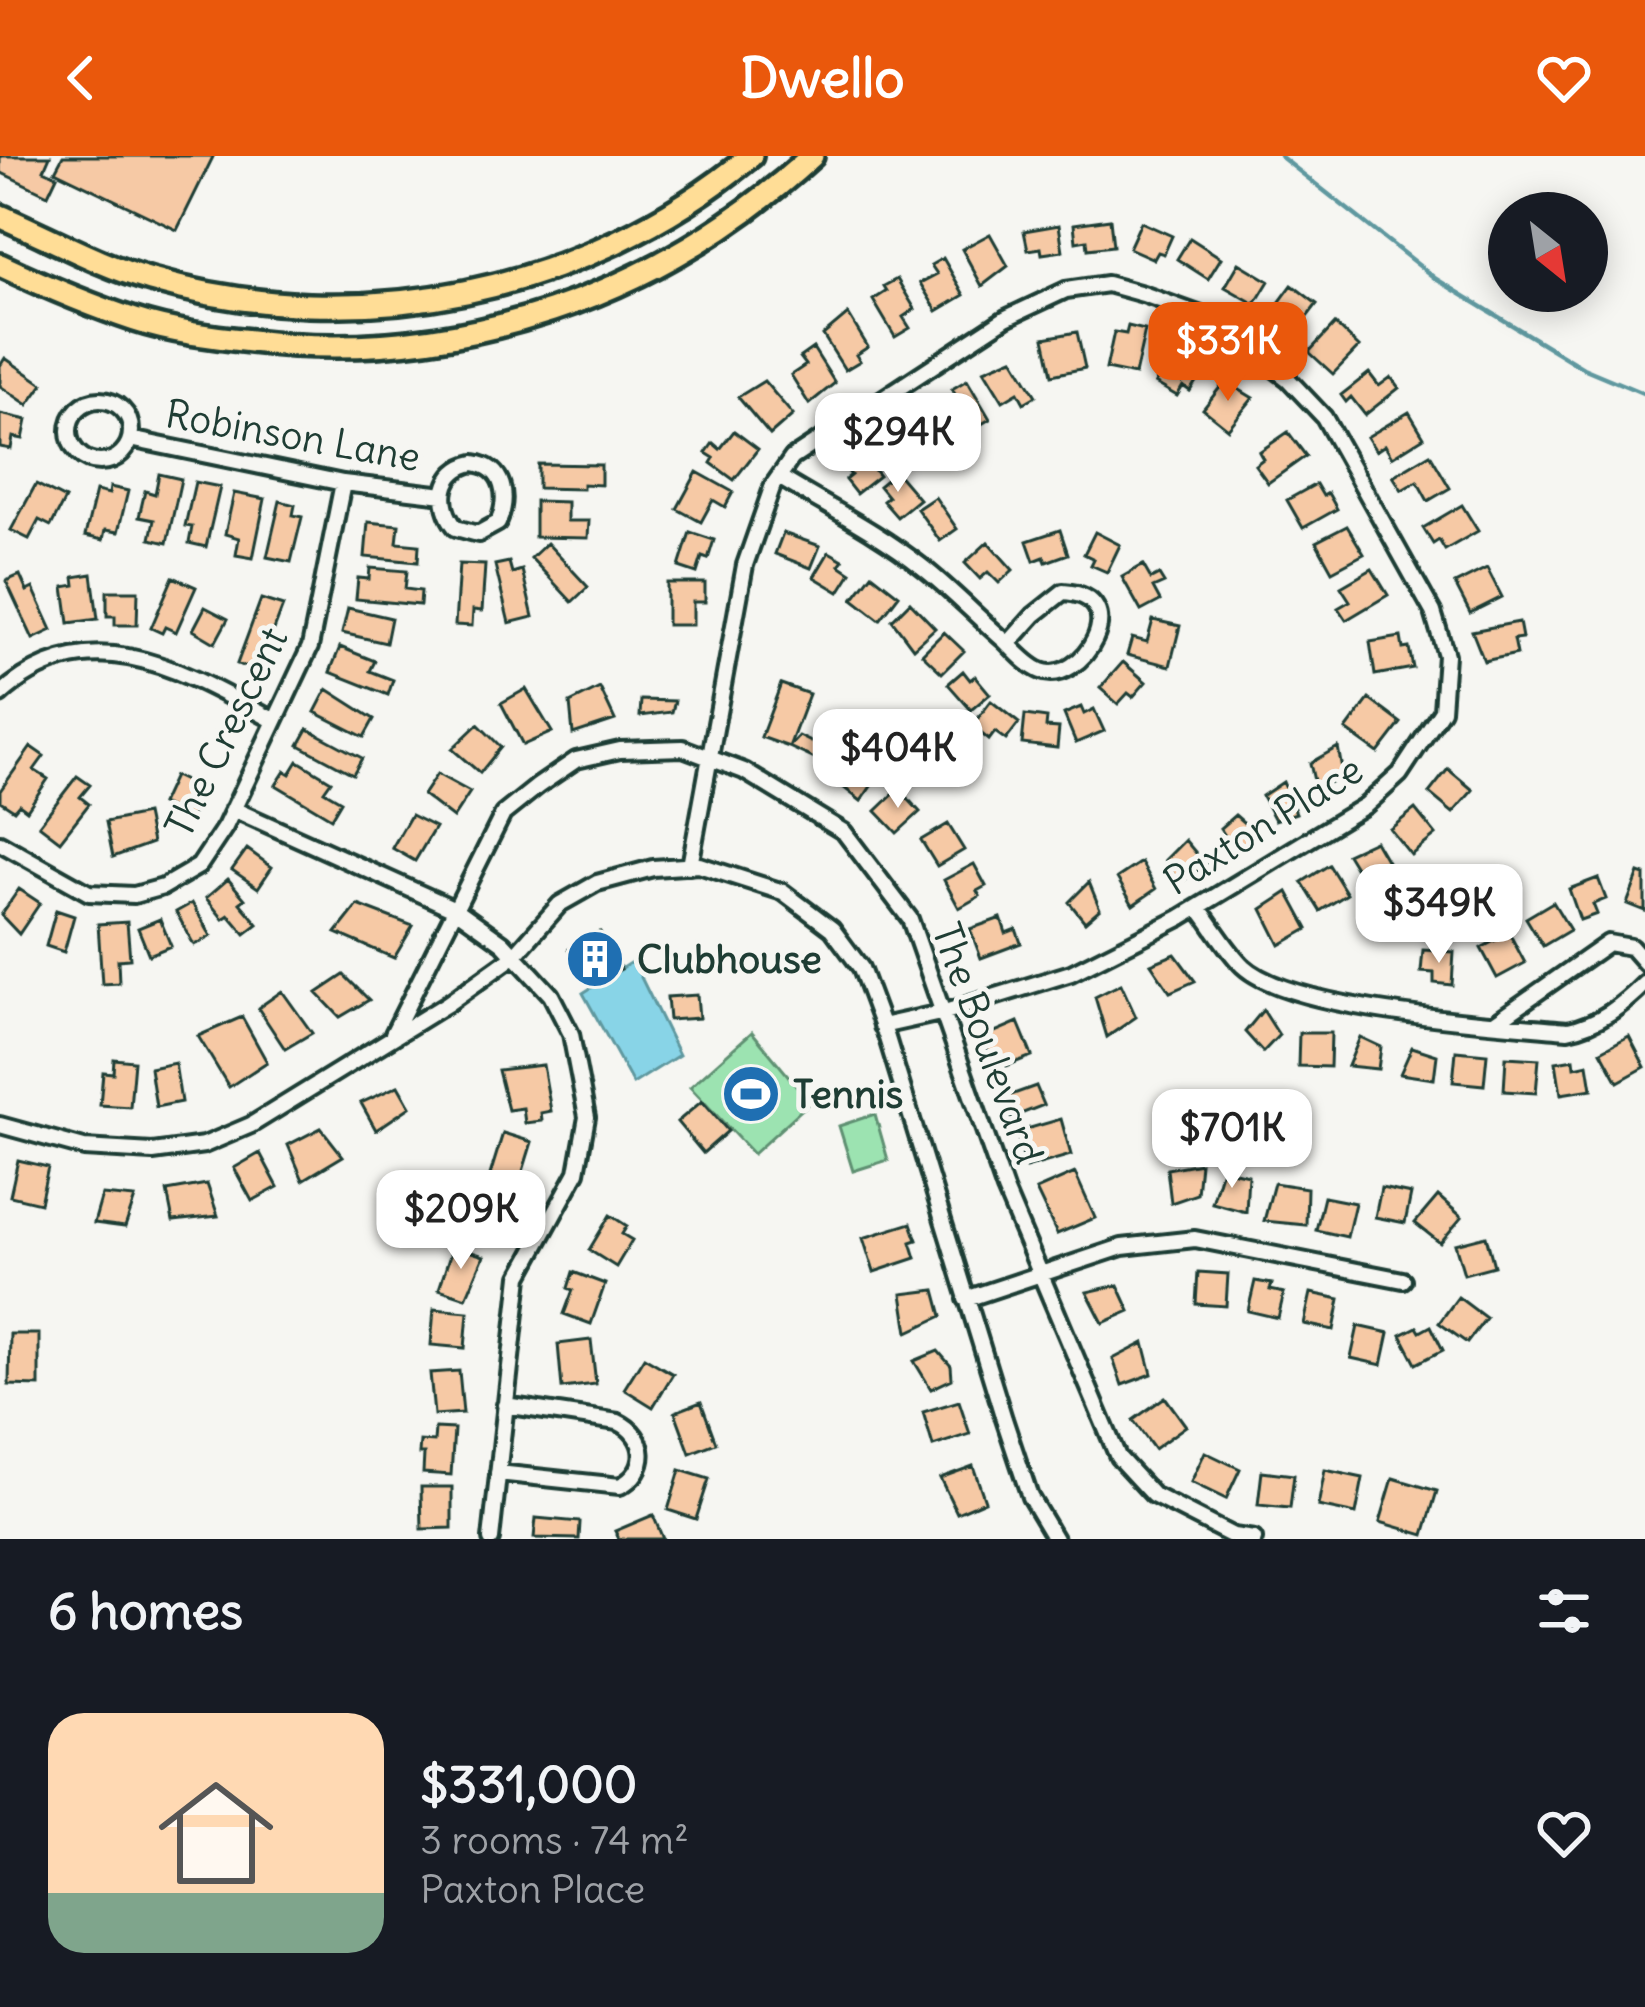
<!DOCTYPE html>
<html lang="en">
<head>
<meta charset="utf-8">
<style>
	body { margin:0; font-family:Delius,sans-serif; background:#20242c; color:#f1f3f6; height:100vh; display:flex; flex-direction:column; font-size:45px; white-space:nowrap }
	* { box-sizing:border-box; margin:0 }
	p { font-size:39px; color:#9ea1a6 }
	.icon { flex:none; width:66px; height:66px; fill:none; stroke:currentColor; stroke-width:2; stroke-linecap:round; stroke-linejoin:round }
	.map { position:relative; height:1383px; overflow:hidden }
	.drawer { display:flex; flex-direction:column; background:#171b24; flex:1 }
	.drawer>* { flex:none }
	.needle { width:78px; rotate:150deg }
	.controls { position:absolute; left:1488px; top:36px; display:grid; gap:24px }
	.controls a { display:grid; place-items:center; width:120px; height:120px; border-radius:50%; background:#171b24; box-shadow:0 6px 30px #0003; font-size:60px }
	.price { position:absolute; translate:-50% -102px; padding:0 27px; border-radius:24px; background:#fff; color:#222; font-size:39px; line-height:78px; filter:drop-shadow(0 3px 6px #0008) }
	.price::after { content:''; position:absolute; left:50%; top:72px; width:36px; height:27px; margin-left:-18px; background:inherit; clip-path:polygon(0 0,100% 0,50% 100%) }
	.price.active { background:#ea580c; color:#fff }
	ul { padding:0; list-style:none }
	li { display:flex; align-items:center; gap:36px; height:300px; padding:0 48px }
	li span { display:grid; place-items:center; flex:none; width:336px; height:240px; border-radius:36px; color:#555 }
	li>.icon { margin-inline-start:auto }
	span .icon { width:144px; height:144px; fill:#fffc; stroke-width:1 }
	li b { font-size:51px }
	h2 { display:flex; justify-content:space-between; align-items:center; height:144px; padding:0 48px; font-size:51px }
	header { display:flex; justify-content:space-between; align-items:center; height:156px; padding:0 48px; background:#ea580c; color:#fff; font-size:54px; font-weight:700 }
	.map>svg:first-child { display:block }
	.green { fill:#9ce3b1; stroke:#5e9072; stroke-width:3 }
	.water { fill:#88d4e7; stroke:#5e989f; stroke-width:3 }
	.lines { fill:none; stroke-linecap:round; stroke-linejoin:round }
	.stream { stroke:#5e989f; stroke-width:4.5 }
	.building { fill:#f6c9a5; stroke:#1f3d34; stroke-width:3 }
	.street-casing { stroke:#1f3d34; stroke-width:22 }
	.primary-casing { stroke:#1f3d34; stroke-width:30 }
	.street { stroke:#f6f6f2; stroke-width:14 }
	.primary { stroke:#ffdd96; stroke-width:21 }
	.labels { text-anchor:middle; stroke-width:10; stroke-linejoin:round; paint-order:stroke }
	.street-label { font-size:39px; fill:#1f3d34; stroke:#f6f6f2 }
	.poi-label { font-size:39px; font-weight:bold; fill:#1f3d34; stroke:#f6f6f2; text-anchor:start }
</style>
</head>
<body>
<header><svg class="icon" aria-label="back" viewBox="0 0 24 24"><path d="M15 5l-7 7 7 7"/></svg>Dwello<svg class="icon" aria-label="heart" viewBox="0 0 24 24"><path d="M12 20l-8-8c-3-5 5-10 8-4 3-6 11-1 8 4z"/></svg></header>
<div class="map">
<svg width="1645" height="1383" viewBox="0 0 1645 1383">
	<rect width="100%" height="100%" fill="#f6f6f2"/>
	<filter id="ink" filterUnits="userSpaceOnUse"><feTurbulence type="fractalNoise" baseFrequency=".00833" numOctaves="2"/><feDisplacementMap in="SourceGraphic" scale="24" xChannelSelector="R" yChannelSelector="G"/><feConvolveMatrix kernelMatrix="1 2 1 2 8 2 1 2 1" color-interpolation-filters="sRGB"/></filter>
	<g filter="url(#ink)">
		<path class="green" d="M752,876L810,946L753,998L690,931Z
			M875,958L888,1004L853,1015L839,970Z"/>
		<path class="water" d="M633,805L679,899L633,928L583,837Z"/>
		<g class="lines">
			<path class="stream" d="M1280,0L1436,123L1583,212L1645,238"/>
		</g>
		<path class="building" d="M0,0H50L44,14L57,20L48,39L0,16Z
			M63,0H211L213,1L177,74L55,15Z
			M1110,63L1113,90L1088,93L1087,84L1076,86L1074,68Z
			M1141,66L1172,80L1164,98L1158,96L1154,103L1129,92Z
			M1059,69L1063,95L1042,98L1041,92L1028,94L1024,75Z
			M990,78L1008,110L982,130L962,93Z
			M1190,82L1221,102L1208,123L1177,103Z
			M943,102L964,139L937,155L920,127L937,118L931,109Z
			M1239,107L1269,125L1255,148L1225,131Z
			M897,123L915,153L903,161L910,172L895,181L873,144L887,135L884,130Z
			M1292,129L1317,148L1294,178L1284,170L1279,177L1264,167Z
			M848,158L868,191L856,199L860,205L845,214L823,179Z
			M1335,168L1359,191L1333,218L1309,196Z
			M1128,170L1145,174L1135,219L1106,213L1114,176L1126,178Z
			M1077,176L1085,212L1052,219L1044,182Z
			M1178,190L1193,199L1187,208L1202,216L1190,235L1183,230L1177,240L1155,227Z
			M813,192L835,227L809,248L791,219L806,209L800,201Z
			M5,202L43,228L28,249L0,230V210Z
			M1013,202L1036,240L1024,247L1018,236L1003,245L984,214Z
			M1369,217L1379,230L1391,221L1399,232L1365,259L1351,241L1346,246L1341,239Z
			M967,224L990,263L965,278L945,246L956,240L952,233Z
			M764,225L793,259L770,279L738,241Z
			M1225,225L1253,242L1228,273L1203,253Z
			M1409,256L1424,281L1392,301L1385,289L1376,295L1367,281Z
			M0,258L27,264L23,283L13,281L11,293L0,291Z
			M734,275L758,293L734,324L711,307L714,302L706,297L713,287L720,293Z
			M1288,276L1306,300L1268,327L1255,309L1263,303L1259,296Z
			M857,292L879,320L856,338L845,324L851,319L840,306Z
			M1430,298L1450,332L1428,345L1417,325L1402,334L1393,320Z
			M538,308L601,309V329L583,328V333L538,332Z
			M697,316L733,336L725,351L713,344L701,366L677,353Z
			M896,316L919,343L897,361L883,345L888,341L879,330Z
			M159,318L181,323L167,387L150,383L154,364L139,361L145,335L155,338Z
			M195,326L220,331L206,391L189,387L192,371L185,370Z
			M36,328L65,343L51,370L39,364L29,383L11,374Z
			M1316,328L1323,340L1328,337L1337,353L1303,372L1287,344Z
			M110,331L128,335L118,376L105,374L103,384L85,380L96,335L109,338Z
			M234,337L265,343L253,402L236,399L239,382L225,378Z
			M935,341L957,373L940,385L917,353Z
			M280,345L295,349L293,359L302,361L291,406L267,401Z
			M535,345L567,346V365H589L588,382L535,381Z
			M1462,349L1478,375L1445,394L1439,384L1433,388L1423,372Z
			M368,366L399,369L397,387L419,389L418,406L365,401Z
			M1347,370L1364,398L1332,415L1316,386Z
			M1060,374L1068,398L1046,406L1044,401L1034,405L1027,385Z
			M690,376L714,384L708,403L702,401L697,417L679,411Z
			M1095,376L1120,389L1107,416L1091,409L1094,403L1084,398Z
			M783,377L820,390L811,412L775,398Z
			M988,386L1013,414L999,427L988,416L980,423L965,407Z
			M547,387L588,431L572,446L531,402Z
			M829,396L843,404L839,409L851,417L839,436L814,421Z
			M509,406L512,417L522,414L533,461L509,467L495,409Z
			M459,408L485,409L482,455L473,454L472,470L455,469Z
			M1143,409L1151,423L1159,419L1164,427L1153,432L1160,445L1141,455L1122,421Z
			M370,412L407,415L405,433L421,435L420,449L356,443L358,422L369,423Z
			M1487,412L1502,441L1470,457L1455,428Z
			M1372,413L1388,439L1346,464L1338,452L1350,445L1341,431Z
			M92,418L98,463L69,467L64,431L75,429L74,421Z
			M872,418L899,439L880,464L853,443Z
			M20,419L27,435L33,432L52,474L33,483L6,425Z
			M173,421L196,431L176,476L165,471L162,477L151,472Z
			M667,427H705V446H693V469H667Z
			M107,435H138L137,469H115V460H107Z
			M261,443L283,450L258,516L237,508Z
			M910,446L935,472L913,492L892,464Z
			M205,451L228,463L215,487L193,474Z
			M348,452L391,462L386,487L342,477Z
			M1153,464L1180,470L1170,510L1127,499L1132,482L1147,486Z
			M1519,466L1522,482L1514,483L1517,498L1484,505L1472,475Z
			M944,476L964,495L942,517L922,498Z
			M1401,481L1403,493L1409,492L1413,512L1375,519L1370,486Z
			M340,491L375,505L370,515L393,524L388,539L330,516Z
			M1123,506L1146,526L1133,541L1128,537L1118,548L1100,532Z
			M963,515L970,524L975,520L990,538L971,554L948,528Z
			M781,528L809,538L789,591L761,581Z
			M600,532L615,564L573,578L570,547Z
			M327,533L374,563L364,581L315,556Z
			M526,533L552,576L523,589L501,547Z
			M1369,543L1401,567L1378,597L1346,574Z
			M641,544L675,545L672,556L640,560Z
			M991,545L1019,567L1006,584L995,576L989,584L972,570Z
			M1081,551L1084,558L1094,553L1104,575L1076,587L1064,558Z
			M1025,559L1047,562L1046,571L1059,572L1057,592L1022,588Z
			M478,568L501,591L480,617L452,593Z
			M308,573L362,602L353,618L299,589Z
			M799,580L823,592L817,604L789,591Z
			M31,591L44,600L34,614L48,623L27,654L19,648L14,654L0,645V635Z
			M1338,591L1343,619L1316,634L1310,607Z
			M857,593L884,611L861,645L838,627Z
			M298,605L331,625L324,635L341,645L331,662L276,629L285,615L290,618Z
			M1448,613L1473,634L1453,657L1429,637Z
			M437,618L470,636L453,662L423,639Z
			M77,620L90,629L80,641L89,648L60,685L39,669Z
			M174,620L204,634L191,662L161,648Z
			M1283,626L1296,657L1275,664L1262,640Z
			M899,633L920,656L897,677L876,655Z
			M1415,653L1436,679L1411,699L1390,673Z
			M146,658L152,687L113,701L106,666Z
			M411,659L435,671L415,705L392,692Z
			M1235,659L1257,678L1237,698L1220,672Z
			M948,668L964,694L937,710L921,684Z
			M1185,684L1206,709L1178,728L1165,704Z
			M1375,685L1389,709L1363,724L1347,698Z
			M247,693L272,711L258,732L232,714Z
			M1141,706L1156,733L1133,749L1117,722Z
			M974,708L986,730L977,735L980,740L959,752L944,724Z
			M1329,709L1347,738L1320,755L1302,726Z
			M1639,717L1645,719V755L1627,748Z
			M1598,722L1606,743L1593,748L1597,758L1580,764L1569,733Z
			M228,723L245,743L240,747L258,768L245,778L229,759L223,763L206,742Z
			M1089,726L1100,753L1085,766L1069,746Z
			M19,733L40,747L19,778L1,759Z
			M1288,736L1308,773L1280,789L1262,753Z
			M1553,746L1570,774L1543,790L1526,762Z
			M192,747L211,780L194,789L176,756Z
			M358,749L413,770L394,802L336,777Z
			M56,754L74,760L64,796L46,790Z
			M1001,762L1006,777L1016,773L1021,787L981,802L970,773Z
			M160,763L171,790L149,799L138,772Z
			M127,766L130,803L118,804L119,827L102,828L98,768Z
			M600,776L621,813L591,828L569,793Z
			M1509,777L1525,807L1497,822L1481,792Z
			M1423,794L1454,796L1452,829L1434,827V817L1421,816Z
			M1175,798L1195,825L1170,836L1151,808Z
			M344,819L369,844L340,861L317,837Z
			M1121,828L1136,861L1107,881L1095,841Z
			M282,835L312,877L285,893L258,852Z
			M697,839L699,862L669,864L667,841Z
			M1263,854L1279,879L1263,896L1245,876Z
			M242,861L267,906L229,931L198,880Z
			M1018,866L1032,900L996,914L983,881Z
			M1299,877H1331L1330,911L1298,910Z
			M1629,880L1645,911L1618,926L1601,895Z
			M1360,881L1381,891L1378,913L1348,910Z
			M1412,891L1437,899L1434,923L1400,918Z
			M1456,895L1487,898L1484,929L1453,926Z
			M1506,901L1539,903L1536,937L1504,935Z
			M114,903L134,905L130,951L100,949L103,916L113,917Z
			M1574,903L1575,911L1588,908L1592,933L1561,938L1556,906Z
			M175,907L181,946L156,951L150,912Z
			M543,909L551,955L541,957L542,965L525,967L523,952L508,954L498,914Z
			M398,930L410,951L376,974L361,947Z
			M1036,930L1044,949L1008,963L1000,943Z
			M702,945L728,975L703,997L677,966Z
			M1061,963L1071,999L1026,1012L1016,976Z
			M321,972L343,1000L303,1024L288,989Z
			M503,977L532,986L519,1028L490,1019Z
			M260,997L278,1031L252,1045L234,1012Z
			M18,1004L48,1011L40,1047L10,1040Z
			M1200,1007L1197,1038L1171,1047L1167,1013Z
			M1222,1013L1248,1019L1246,1056L1212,1047Z
			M1075,1017L1095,1062L1057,1078L1036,1034Z
			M1274,1027L1307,1032L1306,1069L1264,1065Z
			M207,1028L218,1060L173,1065L167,1035Z
			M1381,1032L1411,1038L1405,1067L1375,1061Z
			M482,1033L511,1047L492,1085L463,1070Z
			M102,1039L135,1042L125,1071L94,1067Z
			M1438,1040L1462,1061L1440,1087L1415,1067Z
			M1324,1041L1355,1047L1347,1081L1316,1074Z
			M610,1059L627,1070L622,1078L632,1084L616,1111L589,1094Z
			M911,1067L917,1084L911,1086L916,1102L874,1116L863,1082Z
			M1486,1080L1494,1110L1464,1118L1455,1088Z
			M453,1090L484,1100L466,1142L439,1133Z
			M573,1116L605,1128L591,1168L564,1158L573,1134L568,1132Z
			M1198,1116L1228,1118L1226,1150L1196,1148Z
			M1255,1125L1272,1128L1270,1134L1284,1137L1278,1162L1248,1155Z
			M1118,1129L1130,1155L1103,1167L1087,1136Z
			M935,1134L942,1160L908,1176L902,1138Z
			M1311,1137L1340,1143L1334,1174L1304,1168Z
			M1458,1141L1486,1162L1467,1187L1439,1167Z
			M434,1153L468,1156L465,1192L431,1189Z
			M1358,1170L1389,1177L1382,1209L1351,1202Z
			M1431,1170L1443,1194L1416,1208L1401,1179L1417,1171L1420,1176Z
			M10,1178H39V1230L9,1229Z
			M591,1184L596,1228L562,1232L558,1188Z
			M1144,1187L1152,1218L1122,1229L1113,1203Z
			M938,1195L951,1210L952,1223L931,1233L914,1205Z
			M644,1201L673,1218L653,1251L624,1233Z
			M459,1215L463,1257L434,1259L430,1217Z
			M1165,1241L1186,1270L1154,1293L1133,1264Z
			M959,1245L970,1278L933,1290L923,1256Z
			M701,1246L716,1287L690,1297L675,1256Z
			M435,1272L454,1273L451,1319L423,1317L424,1298H419L420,1285L434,1286Z
			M1205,1296L1240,1313L1226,1343L1191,1326Z
			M973,1310L985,1345L957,1357L940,1322Z
			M680,1314L709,1323L696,1363L668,1354Z
			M1325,1314L1363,1322L1356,1358L1318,1350Z
			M1262,1315L1294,1319L1290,1352L1258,1349Z
			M1393,1322L1437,1335L1424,1379L1380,1366Z
			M421,1331H452V1372L422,1373Z
			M653,1359L663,1383H619L615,1375Z
			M536,1362L580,1366L579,1383L534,1382Z"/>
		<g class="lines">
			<defs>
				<path id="street" d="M69 275a31 31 0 1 1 62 0a31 31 0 1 1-62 0Z
					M130,283L343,327L444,339
					M474,307C505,311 509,342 498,367L478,378L456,372C436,348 441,314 474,307Z
					M779,321C826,350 878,376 921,410C951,433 977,461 1005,485C1015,495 1028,510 1041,515C1081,531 1137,440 1063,436L1034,459L1008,488
					M0,539C91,456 187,518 275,565
					M233,653L457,754L503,787L551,839L571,878L587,961L577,1016L520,1120L491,1383
					M0,687L89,737L134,739L163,731L199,710L225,671L310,491L343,327
					M690,710L745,409L773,329L792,302L1006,162L1066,134L1107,128L1143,138L1207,161L1288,223L1324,261L1433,456L1446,499L1442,554L1400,618L1366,649L1180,762L1071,817L945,856L882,870
					M1198,751C1213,770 1226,793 1243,810C1292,856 1496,867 1568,874C1599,868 1623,849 1645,827
					M1494,867L1608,787L1631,791L1645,807
					M393,878L503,658L538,630L576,604L620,594L683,592L744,615L844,676L910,763L1005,1034L1118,1301L1153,1339L1233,1380L1254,1383
					M0,969L84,992L153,996L204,989L251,969L447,848L514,800L560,748L597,727L653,712L699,709L783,736L832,773L861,812L887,882L1004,1263L1030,1341L1055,1383
					M966,1143L1122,1091L1195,1083L1403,1124
					M498,1317L620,1330C650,1315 648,1280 618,1266L505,1249"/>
				<path id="primary" d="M0,60C49,81 100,110 151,124C358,183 584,138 751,0
					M0,109C43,129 89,149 135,164C171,176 213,181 251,185C458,210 659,140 812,0"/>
			</defs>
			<use href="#street" class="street-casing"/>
			<use href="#primary" class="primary-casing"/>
			<use href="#street" class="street"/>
			<use href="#primary" class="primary"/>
		</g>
	</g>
	<defs>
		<symbol id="building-disc" viewBox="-11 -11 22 22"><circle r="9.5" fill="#1f6fb2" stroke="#f6f6f2"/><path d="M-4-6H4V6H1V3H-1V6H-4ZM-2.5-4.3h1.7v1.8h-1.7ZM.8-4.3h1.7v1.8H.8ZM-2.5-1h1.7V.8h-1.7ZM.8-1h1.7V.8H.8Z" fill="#fff"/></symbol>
		<symbol id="stadium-disc" viewBox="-11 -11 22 22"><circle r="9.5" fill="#1f6fb2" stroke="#f6f6f2"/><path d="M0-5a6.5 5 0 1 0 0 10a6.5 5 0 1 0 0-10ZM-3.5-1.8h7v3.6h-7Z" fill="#fff"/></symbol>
	</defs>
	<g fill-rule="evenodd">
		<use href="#building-disc" x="562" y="770" width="66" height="66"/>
		<use href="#stadium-disc" x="718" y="905" width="66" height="66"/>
	</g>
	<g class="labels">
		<g class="street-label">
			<text transform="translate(293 279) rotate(10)" y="14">Robinson Lane</text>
			<text transform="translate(226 576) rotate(-64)" y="14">The Crescent</text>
			<text transform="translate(1263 669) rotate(-32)" y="14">Paxton Place</text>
			<text transform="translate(988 887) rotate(70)" y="14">The Boulevard</text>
		</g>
		<g class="poi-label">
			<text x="637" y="817">Clubhouse</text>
			<text x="793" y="952">Tennis</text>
		</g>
	</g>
</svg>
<div class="controls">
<a><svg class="needle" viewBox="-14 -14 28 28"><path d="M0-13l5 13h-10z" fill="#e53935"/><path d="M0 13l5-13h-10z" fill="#9ea1a6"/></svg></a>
</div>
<b class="price active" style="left:1228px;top:248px">$331K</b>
<b class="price" style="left:898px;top:339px">$294K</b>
<b class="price" style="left:898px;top:655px">$404K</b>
<b class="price" style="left:1439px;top:810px">$349K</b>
<b class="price" style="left:1232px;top:1035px">$701K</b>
<b class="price" style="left:461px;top:1116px">$209K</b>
</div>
<section class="drawer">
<h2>6 homes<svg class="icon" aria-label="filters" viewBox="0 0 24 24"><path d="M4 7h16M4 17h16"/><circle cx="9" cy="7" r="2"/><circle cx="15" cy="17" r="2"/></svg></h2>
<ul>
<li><span style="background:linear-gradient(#ffd9b3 75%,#7fa58c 0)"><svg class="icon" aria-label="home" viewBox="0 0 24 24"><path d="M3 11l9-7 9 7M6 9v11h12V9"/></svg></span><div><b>$331,000</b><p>3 rooms · 74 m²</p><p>Paxton Place</p></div><svg class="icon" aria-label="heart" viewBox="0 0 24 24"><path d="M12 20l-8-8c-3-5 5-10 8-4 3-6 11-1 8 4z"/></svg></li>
</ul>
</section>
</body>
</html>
